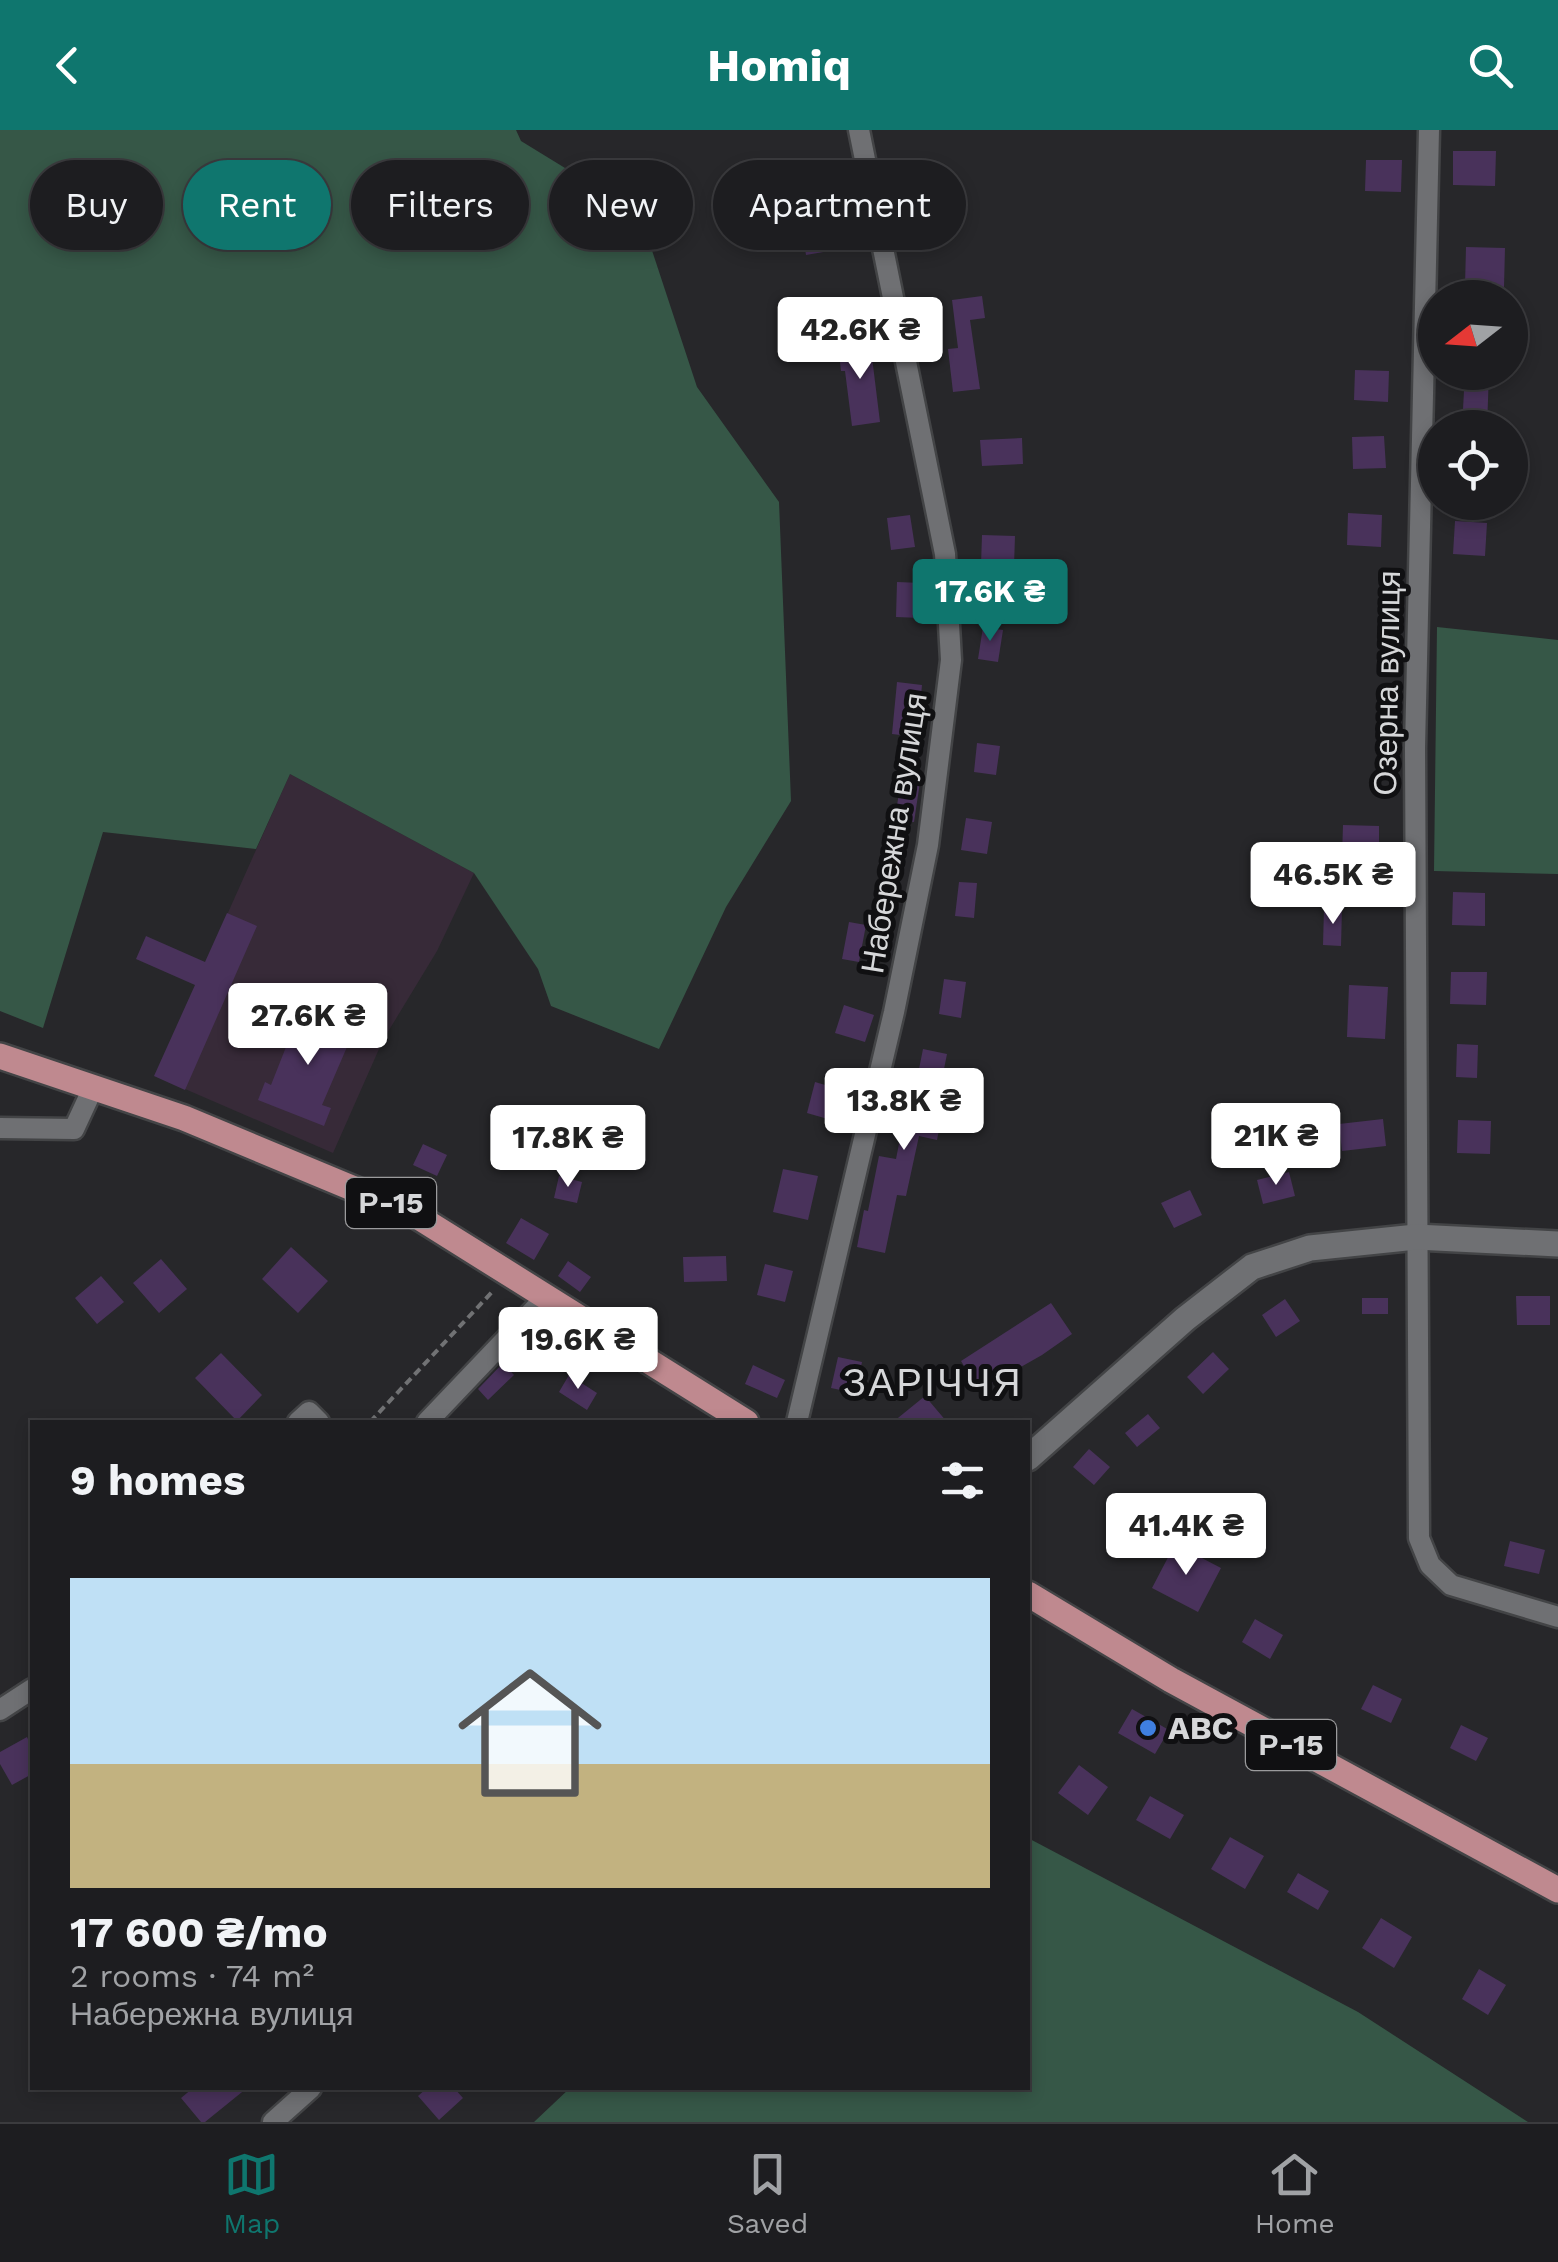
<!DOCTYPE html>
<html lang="en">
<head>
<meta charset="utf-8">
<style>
	body { margin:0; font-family:"Work Sans",sans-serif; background:#252629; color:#f1f3f6; height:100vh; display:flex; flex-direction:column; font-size:38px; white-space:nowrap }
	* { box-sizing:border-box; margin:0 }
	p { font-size:32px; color:#a0a2a5 }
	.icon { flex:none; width:55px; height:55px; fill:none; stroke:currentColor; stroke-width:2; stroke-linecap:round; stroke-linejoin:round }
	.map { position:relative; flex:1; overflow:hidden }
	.details { position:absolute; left:30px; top:1290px; width:1000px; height:670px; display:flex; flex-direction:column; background:#1d1d20; border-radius:0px; box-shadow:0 5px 15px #0003,0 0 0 2px #3b3b3e }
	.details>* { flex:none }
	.banner { position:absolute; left:30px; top:30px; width:1000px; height:90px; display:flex; gap:20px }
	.needle { width:65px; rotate:253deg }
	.controls { position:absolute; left:1418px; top:150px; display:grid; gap:20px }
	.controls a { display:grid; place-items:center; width:110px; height:110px; border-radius:50%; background:#1d1d20; box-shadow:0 5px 15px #0003,0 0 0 2px #3b3b3e; font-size:50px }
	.price { position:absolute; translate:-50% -85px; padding:0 22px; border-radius:10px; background:#fff; color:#222; font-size:32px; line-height:65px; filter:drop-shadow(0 2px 5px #0008) }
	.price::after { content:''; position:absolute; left:50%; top:60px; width:30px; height:22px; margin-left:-15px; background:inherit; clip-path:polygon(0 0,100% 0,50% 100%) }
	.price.selected { background:#0f766e; color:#fff }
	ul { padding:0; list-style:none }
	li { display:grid; align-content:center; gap:20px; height:530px; padding:0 40px }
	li+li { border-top:2px solid #3b3b3e }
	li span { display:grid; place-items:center; height:310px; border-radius:0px; color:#555 }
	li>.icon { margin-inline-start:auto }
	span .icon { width:180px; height:180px; fill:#fffc; stroke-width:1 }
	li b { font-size:42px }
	h2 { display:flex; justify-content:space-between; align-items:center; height:120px; padding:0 40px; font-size:42px }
	.tag { padding:0 35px; border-radius:45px; background:#1d1d20; box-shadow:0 5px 15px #0003,0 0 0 2px #3b3b3e; font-size:35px; line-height:90px }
	.tag.selected { background:#0f766e; color:#fff }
	header { display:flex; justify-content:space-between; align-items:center; height:130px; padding:0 40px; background:#0f766e; color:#fff; font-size:45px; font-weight:700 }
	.dock { display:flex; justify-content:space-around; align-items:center; height:140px; border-top:2px solid #3b3b3e; background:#1d1d20; font-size:28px; color:#a0a2a5 }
	.dock a { display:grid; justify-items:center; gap:5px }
	.dock .selected { color:#0f766e }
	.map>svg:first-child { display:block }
	.industrial { fill:#372a38 }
	.green { fill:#365747 }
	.building { fill:#49325b }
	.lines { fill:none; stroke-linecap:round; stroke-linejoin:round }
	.street-casing { stroke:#434446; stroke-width:25 }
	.secondary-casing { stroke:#434446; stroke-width:30 }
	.primary-casing { stroke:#434446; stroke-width:30 }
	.path { stroke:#717274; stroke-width:4; stroke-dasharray:8 5; stroke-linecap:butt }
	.street { stroke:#6f7073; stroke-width:20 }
	.secondary { stroke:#6f7073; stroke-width:25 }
	.primary { stroke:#bf898f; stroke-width:25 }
	.shop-dot { fill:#3f7fe0; stroke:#101012; stroke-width:4 }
	.labels { text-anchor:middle; stroke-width:10; stroke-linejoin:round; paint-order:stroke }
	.shield { fill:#101012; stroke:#9b9b9d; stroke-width:2.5 }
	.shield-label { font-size:30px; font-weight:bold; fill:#d6d7d9 }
	.street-label { font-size:32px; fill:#d6d7d9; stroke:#101012 }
	.poi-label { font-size:32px; font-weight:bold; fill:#d6d7d9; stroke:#101012; text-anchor:start }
	.quarter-label { font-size:38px; letter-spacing:2.5px; fill:#d6d7d9; stroke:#101012 }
</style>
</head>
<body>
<header><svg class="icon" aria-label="back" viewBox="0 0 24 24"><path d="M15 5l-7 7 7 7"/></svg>Homiq<svg class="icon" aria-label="search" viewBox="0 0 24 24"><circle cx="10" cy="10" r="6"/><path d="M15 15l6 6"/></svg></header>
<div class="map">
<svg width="1558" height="1992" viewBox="0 0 1558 1992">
	<rect width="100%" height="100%" fill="#27272a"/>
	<path class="industrial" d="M290,644L474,743L437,821L383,910L333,1023L155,946Z"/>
	<path class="green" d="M0,0H516L521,11L640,84L697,257L779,372L791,671L726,777L659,919L551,876L538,839L474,743L290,644L256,719L103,702L43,898L0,881Z
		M1437,497L1558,510V744L1434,741Z
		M1028,1708L1358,1882L1528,1992H534L570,1958H1028Z"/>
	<path class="building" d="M1453,21H1496L1495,56L1453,55Z
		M1366,30H1402L1401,62L1365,61Z
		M835,89L841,119L806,125L801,95Z
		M1466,117L1505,118L1504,157L1465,156Z
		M982,166L985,188L970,190L980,259L953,262L948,219L958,218L952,170Z
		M870,211L880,292L852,296L845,241H841L838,215Z
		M1355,240L1389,241L1388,272L1354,270Z
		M1465,242H1489L1487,298H1462Z
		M1384,306L1386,338L1353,339L1352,307Z
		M1022,308L1023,334L982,336L980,310Z
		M1348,383L1382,385L1381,417L1347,415Z
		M910,385L915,417L891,420L887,388Z
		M1455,391L1487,393L1485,426L1453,424Z
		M982,405L1015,406L1014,436L981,435Z
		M897,452L922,453L921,488L896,487Z
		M983,497L1003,500L998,532L978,529Z
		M897,552L922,555L917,607L892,604Z
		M977,613L1000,616L996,645L974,642Z
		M901,649L920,652L914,692L895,689Z
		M966,688L992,692L987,724L961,720Z
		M1343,695L1379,696V727L1342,726Z
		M959,752L977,753L974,788L955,786Z
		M1453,762L1485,763V796L1452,795Z
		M1324,778H1342L1341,816L1323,815Z
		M227,783L257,796L185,960L154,946L195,855L136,829L146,806L205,832Z
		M849,792L866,795L859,832L842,829Z
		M1451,842H1487L1486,875L1450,874Z
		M944,849L966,852L961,888L939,884Z
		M1349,855L1388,857L1385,909L1347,907Z
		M844,875L874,885L865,912L835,903Z
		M301,879L353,903L322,975L331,978L324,996L258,970L265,952L271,955Z
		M1457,914L1478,915L1477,948L1456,947Z
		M923,919L947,924L936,979L943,980L937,1010L919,1006L906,1066L897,1065L885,1123L857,1117L864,1080L868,1081L879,1026L896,1029L907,973L912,974Z
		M815,952L846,961L838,992L807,983Z
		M1383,989L1386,1016L1342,1021L1339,994Z
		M1458,990L1491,991L1490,1024L1457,1023Z
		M423,1014L447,1025L437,1046L413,1035Z
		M783,1039L818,1046L808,1090L773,1082Z
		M1289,1042L1295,1066L1263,1074L1257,1050Z
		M559,1046L582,1052L577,1073L554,1068Z
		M1190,1060L1202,1085L1174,1098L1161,1073Z
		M521,1088L549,1104L534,1130L506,1113Z
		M291,1117L328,1151L298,1183L262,1149Z
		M726,1126L727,1151L684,1152L683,1127Z
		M161,1129L187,1159L159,1183L133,1153Z
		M568,1131L591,1147L580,1162L558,1146Z
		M765,1134L793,1141L785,1172L757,1165Z
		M101,1146L124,1172L97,1194L75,1168Z
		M1516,1166H1550V1195H1517Z
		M1362,1168H1388V1184H1362Z
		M1285,1169L1300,1191L1276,1207L1262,1185Z
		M1051,1173L1072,1204L1042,1225L979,1261L961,1231Z
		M1213,1222L1229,1239L1203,1264L1187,1247Z
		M221,1223L262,1265L237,1291L195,1248Z
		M838,1227L862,1232L855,1263L831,1258Z
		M503,1233L514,1245L488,1270L478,1259Z
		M753,1235L785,1250L777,1268L745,1254Z
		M569,1245L597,1263L587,1280L559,1262Z
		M925,1266L947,1292H893Z
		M1148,1284L1160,1298L1137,1317L1125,1303Z
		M1089,1319L1110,1337L1094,1355L1073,1337Z
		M1510,1411L1545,1420L1539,1444L1504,1436Z
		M1175,1414L1221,1438L1198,1482L1152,1458Z
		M1255,1489L1283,1505L1270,1529L1242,1512Z
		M1373,1555L1402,1569L1391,1593L1361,1579Z
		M1132,1579L1169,1600L1155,1624L1118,1603Z
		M1461,1595L1488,1608L1476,1631L1450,1618Z
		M27,1607L32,1618V1644L12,1655L0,1634V1622Z
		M1079,1635L1108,1657L1088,1685L1058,1663Z
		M1150,1666L1184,1685L1170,1709L1136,1690Z
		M1230,1707L1264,1726L1245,1759L1211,1739Z
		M1298,1743L1329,1761L1318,1780L1287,1762Z
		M1381,1788L1412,1807L1394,1838L1362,1818Z
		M1479,1839L1506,1855L1488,1885L1462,1869Z
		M193,1958H247L205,1992H201L181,1968Z
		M427,1958H454L463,1968L439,1990L418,1966Z"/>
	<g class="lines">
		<defs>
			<path id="street" d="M1429,0L1415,618L1419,1408L1430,1435L1451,1455L1558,1487
				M0,998L74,999L93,958
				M298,1292L309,1282L319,1292
				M427,1292L546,1167
				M797,1292L894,882L928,715L951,530L945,424L859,0
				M0,1580L32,1559
				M273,1992L311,1958"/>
			<path id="secondary" d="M1028,1328L1185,1189L1252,1137L1310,1118L1416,1107L1558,1114"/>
			<path id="primary" d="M0,926L184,988L412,1083L746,1292
				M1028,1464L1171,1550L1558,1760"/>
		</defs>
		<use href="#street" class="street-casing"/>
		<use href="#secondary" class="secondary-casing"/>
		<use href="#primary" class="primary-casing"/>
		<path class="path" d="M370,1292L493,1161"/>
		<use href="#street" class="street"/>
		<use href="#secondary" class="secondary"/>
		<use href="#primary" class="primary"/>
	</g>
	<circle class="shop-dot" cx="1148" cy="1598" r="10"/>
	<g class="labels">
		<g class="shield">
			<rect x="346" y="1048" width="90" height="50" rx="8"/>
			<rect x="1246" y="1590" width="90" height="50" rx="8"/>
		</g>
		<g class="shield-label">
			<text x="391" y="1083">Р-15</text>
			<text x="1291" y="1625">Р-15</text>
		</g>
		<g class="street-label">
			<text transform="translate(1387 553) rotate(-89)" y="11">Озерна вулиця</text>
			<text transform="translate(894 703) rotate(-81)" y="11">Набережна вулиця</text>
		</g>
		<g class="poi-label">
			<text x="1168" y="1609">ABC</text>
		</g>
		<g class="quarter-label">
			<text x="933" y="1266">ЗАРІЧЧЯ</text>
		</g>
	</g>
</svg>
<div class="controls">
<a><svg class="needle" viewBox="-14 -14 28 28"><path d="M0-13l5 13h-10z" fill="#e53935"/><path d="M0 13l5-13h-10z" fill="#a0a2a5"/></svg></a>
<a><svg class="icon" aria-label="locate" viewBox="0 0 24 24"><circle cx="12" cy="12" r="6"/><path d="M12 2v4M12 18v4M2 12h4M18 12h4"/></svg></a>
</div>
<b class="price" style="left:860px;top:252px">42.6K ₴</b>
<b class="price selected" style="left:990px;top:514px">17.6K ₴</b>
<b class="price" style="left:1333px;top:797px">46.5K ₴</b>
<b class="price" style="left:308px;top:938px">27.6K ₴</b>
<b class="price" style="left:904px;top:1023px">13.8K ₴</b>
<b class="price" style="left:1276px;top:1058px">21K ₴</b>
<b class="price" style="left:568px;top:1060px">17.8K ₴</b>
<b class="price" style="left:578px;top:1262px">19.6K ₴</b>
<b class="price" style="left:1186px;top:1448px">41.4K ₴</b>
<div class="banner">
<a class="tag">Buy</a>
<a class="tag selected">Rent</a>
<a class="tag">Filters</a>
<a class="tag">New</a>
<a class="tag">Apartment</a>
</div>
<section class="details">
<h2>9 homes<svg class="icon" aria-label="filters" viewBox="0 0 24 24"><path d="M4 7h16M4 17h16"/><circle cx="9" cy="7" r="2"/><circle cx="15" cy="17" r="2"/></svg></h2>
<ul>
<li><span style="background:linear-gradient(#bfe0f5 60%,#c2b280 0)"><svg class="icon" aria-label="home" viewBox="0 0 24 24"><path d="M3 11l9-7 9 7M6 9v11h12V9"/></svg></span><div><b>17 600 ₴/mo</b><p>2 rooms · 74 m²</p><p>Набережна вулиця</p></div></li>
</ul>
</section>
</div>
<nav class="dock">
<a class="selected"><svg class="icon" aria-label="map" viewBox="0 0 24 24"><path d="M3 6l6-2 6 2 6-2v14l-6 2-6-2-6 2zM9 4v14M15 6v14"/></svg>Map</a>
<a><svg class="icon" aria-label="saved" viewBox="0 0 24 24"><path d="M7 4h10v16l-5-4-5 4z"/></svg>Saved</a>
<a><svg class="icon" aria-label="home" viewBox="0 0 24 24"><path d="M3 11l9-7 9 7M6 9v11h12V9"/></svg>Home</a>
</nav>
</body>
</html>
